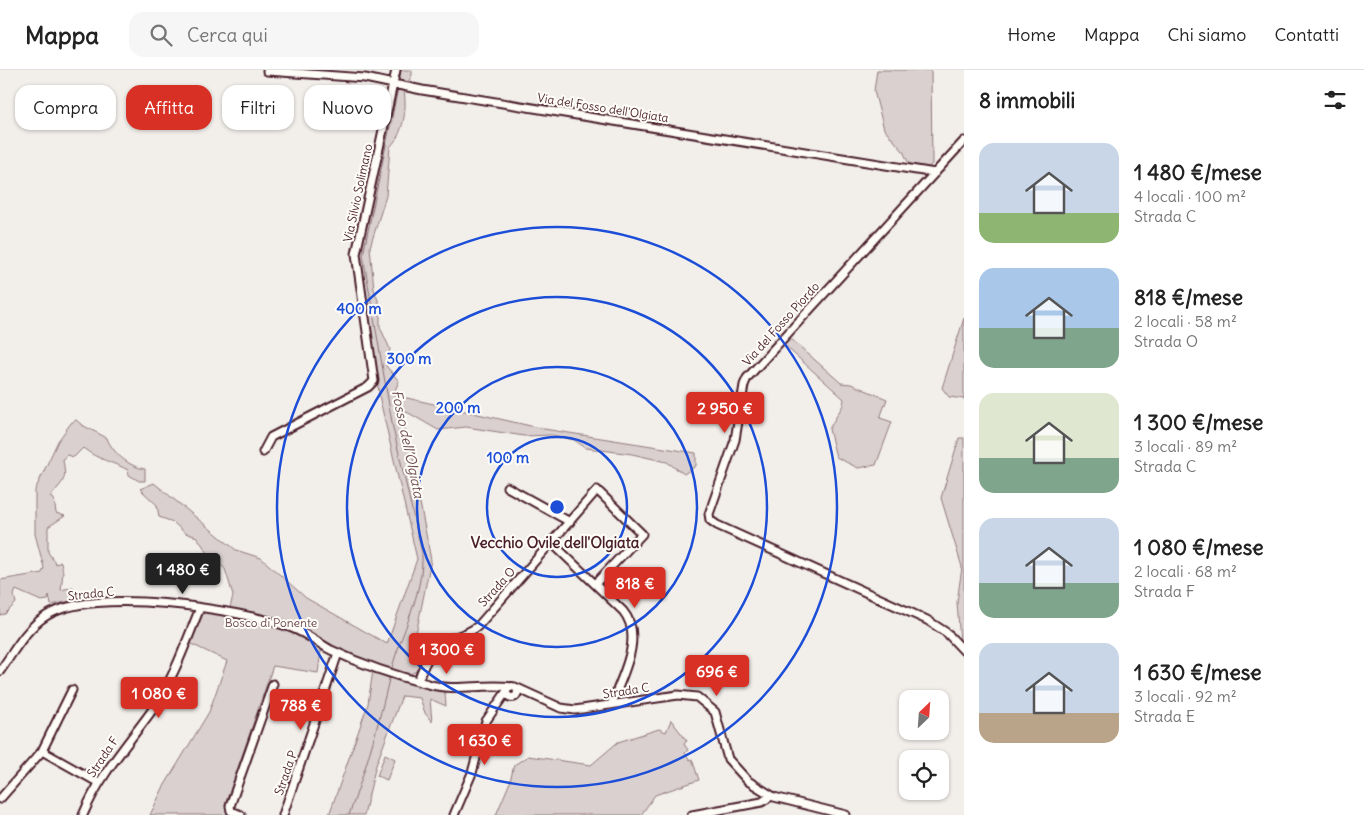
<!DOCTYPE html>
<html lang="it">
<head>
<meta charset="utf-8">
<style>
	body { margin:0; font-family:Delius,sans-serif; background:#f6f6f6; color:#222; height:100vh; display:flex; flex-direction:column; font-size:19px; white-space:nowrap }
	* { box-sizing:border-box; margin:0 }
	p { font-size:16px; color:#767676 }
	.icon { flex:none; width:28px; height:28px; fill:none; stroke:currentColor; stroke-width:2; stroke-linecap:round; stroke-linejoin:round }
	.map { position:relative; flex:1; overflow:hidden }
	.details { display:flex; flex-direction:column; background:#fff; width:400px }
	.details>* { flex:none }
	.top-card { position:absolute; left:15px; top:15px; width:475px; height:45px; display:flex; gap:10px }
	.needle { width:32px; rotate:25deg }
	.controls { position:absolute; left:899px; top:620px; display:grid; gap:10px }
	.controls a { display:grid; place-items:center; width:50px; height:50px; border-radius:10px; background:#fff; box-shadow:0 1px 4px #0004; font-size:25px }
	.price { position:absolute; translate:-50% -42px; padding:0 11px; border-radius:5px; background:#d93025; color:#fff; font-size:16px; line-height:32px; filter:drop-shadow(0 1px 2px #0008) }
	.price::after { content:''; position:absolute; left:50%; top:30px; width:15px; height:11px; margin-left:-8px; background:inherit; clip-path:polygon(0 0,100% 0,50% 100%) }
	.price.selected { background:#222; color:#fff }
	ul { padding:0; list-style:none }
	li { display:flex; align-items:center; gap:15px; height:125px; padding:0 15px }
	li span { display:grid; place-items:center; flex:none; width:140px; height:100px; border-radius:15px; color:#555 }
	li>.icon { margin-inline-start:auto }
	span .icon { width:60px; height:60px; fill:#fffc; stroke-width:1 }
	li b { font-size:21px }
	h2 { display:flex; justify-content:space-between; align-items:center; height:60px; padding:0 15px; font-size:21px }
	.tag { padding:0 18px; border-radius:15px; background:#fff; box-shadow:0 1px 4px #0004; font-size:18px; line-height:45px }
	.tag.selected { background:#d93025; color:#fff }
	header { display:flex; align-items:center; gap:30px; box-sizing:border-box; height:70px; padding:0 25px; background:#fff; border-bottom:1px solid #e0e0e0 }
	header strong { font-size:24px }
	nav { display:flex; gap:28px; margin-inline-start:auto; font-size:18px }
	.search { width:350px; height:45px; background:#f6f6f6; display:flex; align-items:center; gap:12px; box-sizing:border-box; padding:0 18px; border-radius:15px; color:#767676; font-size:19px }
	main { display:flex; flex:1; min-height:0 }
	.map>svg:first-child { display:block }
	.green { fill:#d9d0cf; stroke:#92787d }
	.lines { fill:none; stroke-linecap:round; stroke-linejoin:round }
	.stream { stroke:#8b6f75; stroke-width:1 }
	.minor-casing { stroke:#4a1f2b; stroke-width:11 }
	.minor { stroke:#fdfcf7; stroke-width:7 }
	.ring { fill:none; stroke:#1d4ed8; stroke-width:2.5 }
	.labels { text-anchor:middle; stroke-width:4; stroke-linejoin:round; paint-order:stroke }
	.street-label { font-size:12px; fill:#4a1f2b; stroke:#fdfcf7 }
	.park-label { font-size:12px; fill:#6e4b54; stroke:#fdfcf7 }
	.water-label { font-size:14px; font-style:italic; fill:#704e56; stroke:#fdfcf7 }
	.quarter-label { font-size:15px; font-weight:bold; fill:#4a1f2b; stroke:#fdfcf7 }
	.centre { fill:#1d4ed8; stroke:#fdfcf7; stroke-width:2.5 }
	.ring-label { font-size:15px; text-anchor:middle; font-weight:bold; fill:#1d4ed8; stroke:#fdfcf7; stroke-width:4; stroke-linejoin:round; paint-order:stroke }
</style>
</head>
<body>
<header>
<strong>Mappa</strong>
<div class="search"><svg class="icon" aria-label="search" viewBox="0 0 24 24"><circle cx="10" cy="10" r="6"/><path d="M15 15l6 6"/></svg>Cerca qui</div>
<nav><a>Home</a><a>Mappa</a><a>Chi siamo</a><a>Contatti</a></nav>
</header>
<main>
<div class="map">
<svg width="964" height="745" viewBox="0 0 964 745">
	<rect width="100%" height="100%" fill="#f2efeb"/>
	<filter id="ink" filterUnits="userSpaceOnUse"><feTurbulence type="fractalNoise" baseFrequency=".02" numOctaves="2"/><feDisplacementMap in="SourceGraphic" scale="10" xChannelSelector="R" yChannelSelector="G"/><feConvolveMatrix kernelMatrix="1 2 1 2 8 2 1 2 1" color-interpolation-filters="sRGB"/></filter>
	<g filter="url(#ink)">
		<path class="green" d="M398,0H412V5L404,20C407,39 404,63 390,77L386,126L370,177L374,219L380,236V257L390,279L386,296L399,311L394,323L396,329L407,328L544,359L696,383V396L684,404L667,392L632,384L586,378L574,370L552,365L524,366L466,357L438,360L400,338L401,350L413,382L416,412L431,490L415,569L428,580L419,600L408,605L445,623L446,636L430,629L432,652L425,643L420,628L402,626L376,695L364,745H329L368,634L373,600L321,581L318,603L273,596L231,718L227,745H150L163,718L209,642L227,591L187,572L200,538L229,543L233,525L225,499L207,482L197,467L185,463L173,452L159,447L157,435L140,419L154,413L236,480L261,488L306,528L387,574L417,489L380,330L359,185Z
			M877,0H931L932,94L928,98L909,94L903,81L884,59L874,21Z
			M964,248V329L949,327L942,318Z
			M789,267L841,313L851,314L887,329L880,348L892,352L876,395L858,398L836,387L829,359L843,335L844,329L783,274Z
			M76,350L82,355L107,368C112,382 129,397 145,399V411H139L129,405L128,400C113,392 98,390 83,378L74,387L66,385L63,390C67,411 64,410 50,427L54,429L56,443L65,446L48,457V482L56,494L61,492L63,502L61,520L73,517L76,530L51,535L49,525L48,530L41,531L16,520L14,525L16,533L5,544L0,545V510L42,503L44,498L35,464V420L58,371L71,353Z
			M959,368H964V576L960,572L957,532L962,497L941,428Z
			M671,650L687,671L684,674L688,680L685,683L690,690L692,689L699,710L655,725L641,745H496L510,712L514,695L528,686L591,695L618,672L659,659L666,662Z
			M385,684L395,689L387,710L377,706Z"/>
		<g class="lines">
			<path class="stream" d="M399,12L401,0
				M391,601C401,563 424,523 422,483L393,358L363,185L398,18
				M349,745C366,699 379,653 390,605"/>
			<defs>
				<path id="minor" d="M267,1L365,8L422,20L935,103
					M964,71L747,308L744,315L735,370L709,444L710,450L717,455L927,550L947,563L964,581
					M263,382L271,367L368,317L374,311L356,184L396,0
					M507,417L570,452
					M552,473L623,541C645,567 621,608 611,635
					M0,601C13,583 26,558 46,546C94,516 239,539 292,558C306,563 318,573 331,580C361,594 396,606 428,614C454,622 484,613 511,617
					M418,611C425,591 432,575 453,568C462,565 471,562 478,556L597,420L642,464L595,514
					M506.5 622a5.5 5.5 0 1 1 11 0a5.5 5.5 0 1 1-11 0Z
					M515,617L561,638L575,640L678,625L697,627L715,642L728,689L748,711L774,727L846,745
					M42,681L99,713
					M0,729L42,681L72,620
					M83,745C100,704 128,674 153,639C174,608 186,572 200,538
					M241,745L231,741L230,736L273,614
					M283,745L338,583
					M454,745L472,703L486,651L506,622
					M692,745L762,732L771,726"/>
			</defs>
			<use href="#minor" class="minor-casing"/>
			<use href="#minor" class="minor"/>
		</g>
	</g>
	<g class="ring">
		<circle cx="557" cy="437" r="70"/>
		<circle cx="557" cy="437" r="140"/>
		<circle cx="557" cy="437" r="210"/>
		<circle cx="557" cy="437" r="280"/>
	</g>
	<g class="labels">
		<g class="street-label">
			<text transform="translate(603 38) rotate(9)" y="4">Via del Fosso dell'Olgiata</text>
			<text transform="translate(358 123) rotate(-78)" y="4">Via Silvio Solimano</text>
			<text transform="translate(781 254) rotate(-48)" y="4">Via del Fosso Piordo</text>
			<text transform="translate(497 517) rotate(-48)" y="4">Strada O</text>
			<text transform="translate(91 524) rotate(-6)" y="4">Strada C</text>
			<text transform="translate(626 621) rotate(-9)" y="4">Strada C</text>
			<text transform="translate(103 687) rotate(-56)" y="4">Strada F</text>
			<text transform="translate(286 703) rotate(-71)" y="4">Strada P</text>
		</g>
		<g class="park-label">
			<text x="271" y="557">Bosco di Ponente</text>
		</g>
		<g class="water-label">
			<text transform="translate(408 374) rotate(78)" y="5">Fosso dell’Olgiata</text>
		</g>
		<g class="quarter-label">
			<text x="555" y="478">Vecchio Ovile dell'Olgiata</text>
		</g>
	</g>
	<circle cx="557" cy="437" r="8" class="centre"/>
	<g class="ring-label">
		<text x="359" y="244">400 m</text>
		<text x="409" y="294">300 m</text>
		<text x="458" y="343">200 m</text>
		<text x="508" y="393">100 m</text>
	</g>
</svg>
<div class="controls">
<a><svg class="needle" viewBox="-14 -14 28 28"><path d="M0-13l5 13h-10z" fill="#e53935"/><path d="M0 13l5-13h-10z" fill="#767676"/></svg></a>
<a><svg class="icon" aria-label="locate" viewBox="0 0 24 24"><circle cx="12" cy="12" r="6"/><path d="M12 2v4M12 18v4M2 12h4M18 12h4"/></svg></a>
</div>
<b class="price" style="left:725px;top:364px">2 950 €</b>
<b class="price selected" style="left:183px;top:525px">1 480 €</b>
<b class="price" style="left:635px;top:539px">818 €</b>
<b class="price" style="left:447px;top:605px">1 300 €</b>
<b class="price" style="left:717px;top:627px">696 €</b>
<b class="price" style="left:159px;top:649px">1 080 €</b>
<b class="price" style="left:301px;top:661px">788 €</b>
<b class="price" style="left:485px;top:696px">1 630 €</b>
<div class="top-card">
<a class="tag">Compra</a>
<a class="tag selected">Affitta</a>
<a class="tag">Filtri</a>
<a class="tag">Nuovo</a>
</div>
</div>
<section class="details">
<h2>8 immobili<svg class="icon" aria-label="filters" viewBox="0 0 24 24"><path d="M4 7h16M4 17h16"/><circle cx="9" cy="7" r="2"/><circle cx="15" cy="17" r="2"/></svg></h2>
<ul>
<li><span style="background:linear-gradient(#c9d6e8 70%,#8fb573 0)"><svg class="icon" aria-label="home" viewBox="0 0 24 24"><path d="M3 11l9-7 9 7M6 9v11h12V9"/></svg></span><div><b>1 480 €/mese</b><p>4 locali · 100 m²</p><p>Strada C</p></div></li>
<li><span style="background:linear-gradient(#a9c7e8 60%,#7fa58c 0)"><svg class="icon" aria-label="home" viewBox="0 0 24 24"><path d="M3 11l9-7 9 7M6 9v11h12V9"/></svg></span><div><b>818 €/mese</b><p>2 locali · 58 m²</p><p>Strada O</p></div></li>
<li><span style="background:linear-gradient(#dfe7d0 65%,#7fa58c 0)"><svg class="icon" aria-label="home" viewBox="0 0 24 24"><path d="M3 11l9-7 9 7M6 9v11h12V9"/></svg></span><div><b>1 300 €/mese</b><p>3 locali · 89 m²</p><p>Strada C</p></div></li>
<li><span style="background:linear-gradient(#c9d6e8 65%,#7fa58c 0)"><svg class="icon" aria-label="home" viewBox="0 0 24 24"><path d="M3 11l9-7 9 7M6 9v11h12V9"/></svg></span><div><b>1 080 €/mese</b><p>2 locali · 68 m²</p><p>Strada F</p></div></li>
<li><span style="background:linear-gradient(#c9d6e8 70%,#b9a48a 0)"><svg class="icon" aria-label="home" viewBox="0 0 24 24"><path d="M3 11l9-7 9 7M6 9v11h12V9"/></svg></span><div><b>1 630 €/mese</b><p>3 locali · 92 m²</p><p>Strada E</p></div></li>
</ul>
</section>
</main>
</body>
</html>
